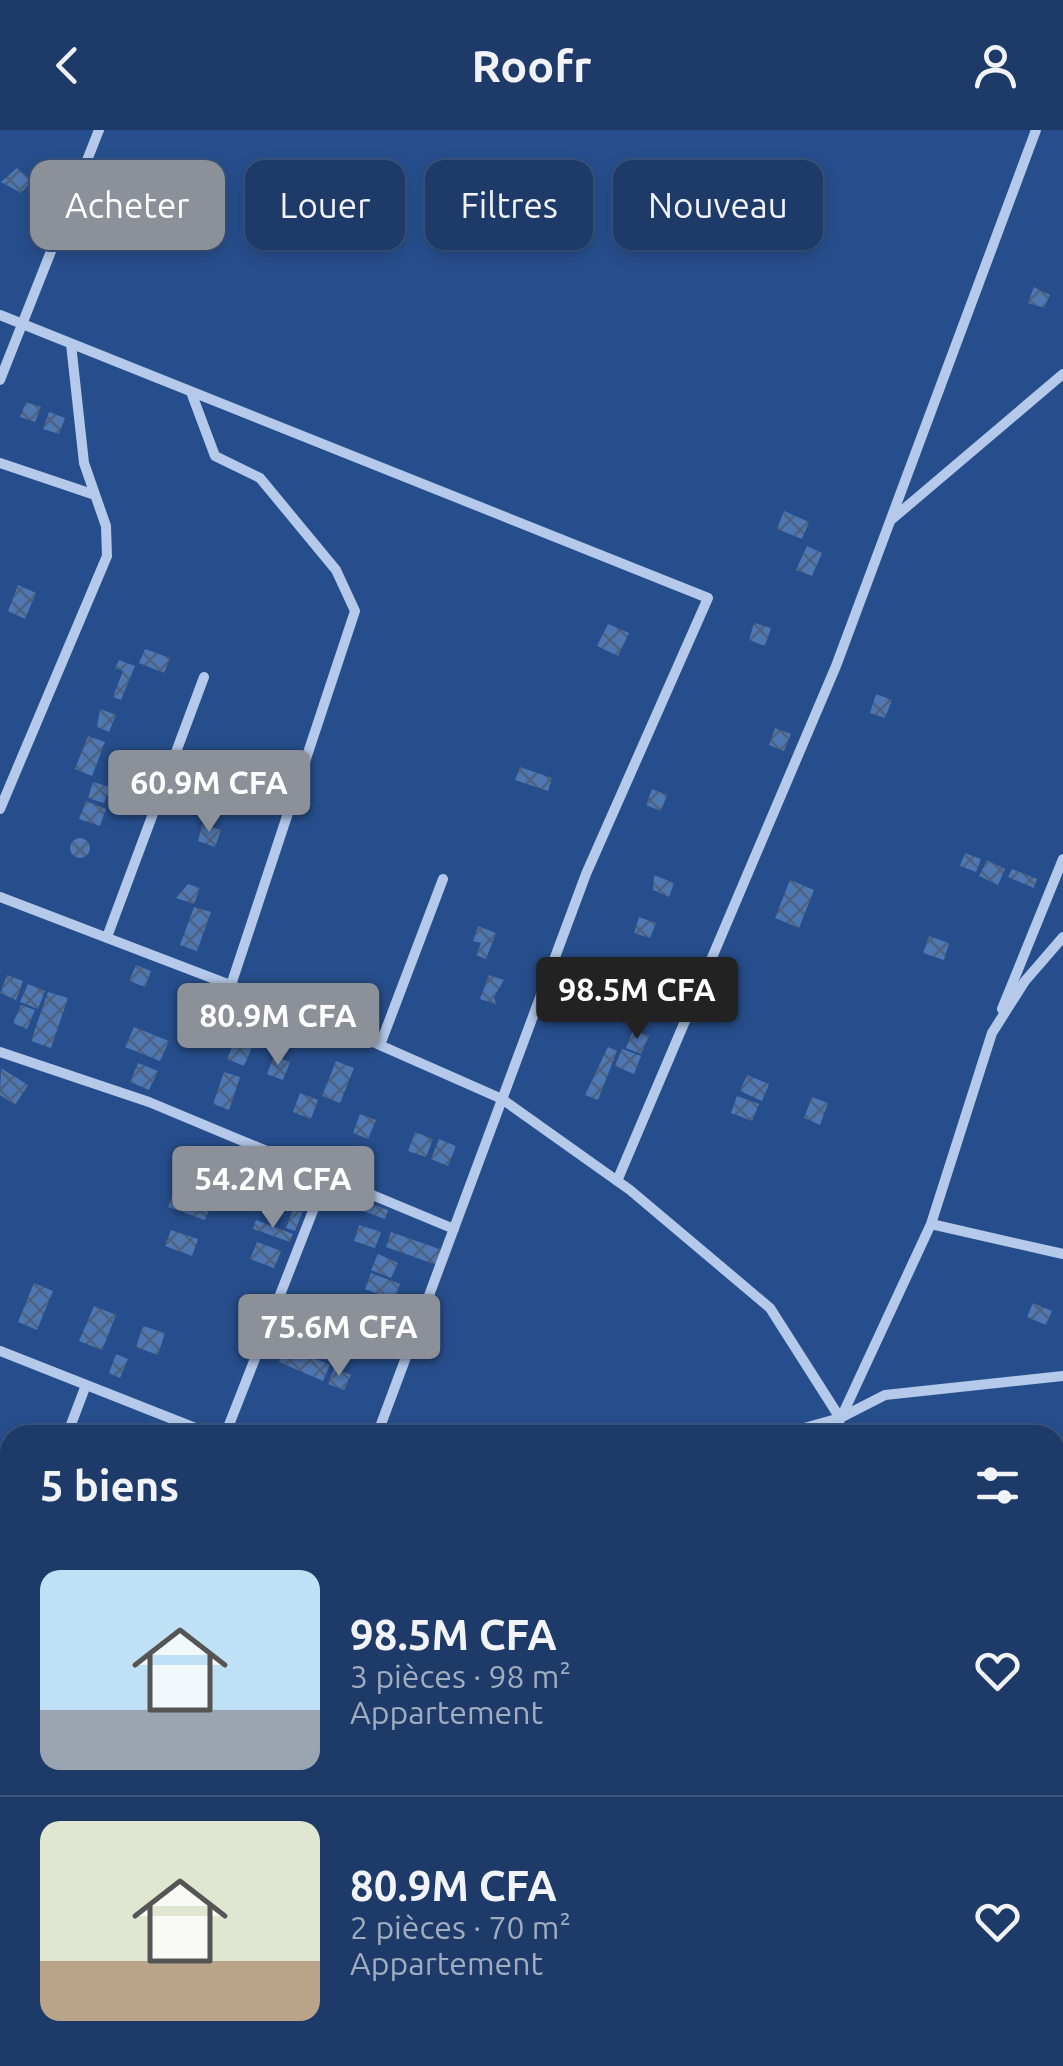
<!DOCTYPE html>
<html lang="fr">
<head>
<meta charset="utf-8">
<style>
	body { margin:0; font-family:Ubuntu,sans-serif; background:#25416f; color:#f1f3f6; height:100vh; display:flex; flex-direction:column; font-size:38px; white-space:nowrap }
	* { box-sizing:border-box; margin:0 }
	p { font-size:32px; color:#a0adc0 }
	.icon { flex:none; width:55px; height:55px; fill:none; stroke:currentColor; stroke-width:2; stroke-linecap:round; stroke-linejoin:round }
	.map { position:relative; flex:1; overflow:hidden }
	.side { position:absolute; left:0px; top:1295px; width:1065px; height:642px; display:flex; flex-direction:column; background:#1d3a69; border-radius:30px 30px 0 0; box-shadow:0 5px 15px #0003,0 0 0 2px #3b547d }
	.side>* { flex:none }
	.top-card { position:absolute; left:30px; top:30px; width:1005px; height:90px; display:flex; gap:20px }
	.price { position:absolute; translate:-50% -85px; padding:0 22px; border-radius:10px; background:#8c9099; color:#fff; font-size:32px; line-height:65px; filter:drop-shadow(0 2px 5px #0008) }
	.price::after { content:''; position:absolute; left:50%; top:60px; width:30px; height:22px; margin-left:-15px; background:inherit; clip-path:polygon(0 0,100% 0,50% 100%) }
	.price.on { background:#222; color:#fff }
	ul { padding:0; list-style:none }
	li { display:flex; align-items:center; gap:30px; height:250px; padding:0 40px }
	li+li { border-top:2px solid #3b547d }
	li span { display:grid; place-items:center; flex:none; width:280px; height:200px; border-radius:20px; color:#555 }
	li>.icon { margin-inline-start:auto }
	span .icon { width:120px; height:120px; fill:#fffc; stroke-width:1 }
	li b { font-size:42px }
	h2 { display:flex; justify-content:space-between; align-items:center; height:120px; padding:0 40px; font-size:42px }
	.chip { padding:0 35px; border-radius:20px; background:#1d3a69; box-shadow:0 5px 15px #0003,0 0 0 2px #3b547d; font-size:35px; line-height:90px }
	.chip.on { background:#8c9099; color:#fff }
	header { display:flex; justify-content:space-between; align-items:center; height:130px; padding:0 40px; background:#1d3a69; font-size:45px; font-weight:700 }
	.map>svg:first-child { display:block }
	.building { fill:url(#building-cross-hatch) }
	.lines { fill:none; stroke-linecap:round; stroke-linejoin:round }
	.minor { stroke:#b5caea; stroke-width:10 }
</style>
</head>
<body>
<header><svg class="icon" aria-label="back" viewBox="0 0 24 24"><path d="M15 5l-7 7 7 7"/></svg>Roofr<svg class="icon" aria-label="person" viewBox="0 0 24 24"><circle cx="12" cy="8" r="4"/><path d="M4 21q1-7 8-7t8 7"/></svg></header>
<div class="map">
<svg width="1063" height="1936" viewBox="0 0 1063 1936">
	<defs>
		<pattern id="building-cross-hatch" width="8" height="8" patternUnits="userSpaceOnUse" patternTransform="scale(2.5)"><rect width="8" height="8" fill="#4f77b2"/><path d="M0 0l8 8M0 8l8-8" fill="none" stroke="#4e627f"/></pattern>
	</defs>
	<rect width="100%" height="100%" fill="#274e8c"/>
	<path class="building" d="M17,38L32,51L21,63L1,52Z
		M1034,157L1050,165L1044,178L1028,173Z
		M26,272L41,277L35,292L20,287Z
		M49,282L65,288L59,304L43,299Z
		M784,381L809,392L802,409L777,399Z
		M807,416L822,423L812,446L796,440Z
		M18,455L36,463L25,489L8,481Z
		M754,493L771,498L765,516L749,510Z
		M608,494L629,503L618,526L597,516Z
		M145,519L170,528L164,543L139,533Z
		M119,530L135,536L121,570L113,567L123,541L115,538Z
		M876,564L892,570L885,588L870,583Z
		M100,579L116,585L109,602L97,597Z
		M775,598L791,604L784,621L769,615Z
		M88,606L105,612L92,646L75,639Z
		M520,637L552,648L548,661L515,650Z
		M93,652L120,660L118,668L107,665L104,673L88,668Z
		M652,659L667,665L661,681L646,675Z
		M86,671L106,679L100,696L79,689Z
		M202,694L221,700L215,717L198,711Z
		M70 718a10 10 0 1 1 20 0a10 10 0 1 1-20 0Z
		M965,723L981,729L976,742L960,736Z
		M987,730L1005,739L998,755L979,746Z
		M1012,739L1037,749L1034,758L1008,747Z
		M654,745L674,753L669,767L653,760Z
		M790,750L814,760L799,798L775,788Z
		M188,754L200,758L194,774L176,768Z
		M194,777L211,782L197,821L180,815Z
		M639,787L656,793L650,808L634,803Z
		M478,796L496,803L486,829L476,825L481,813L473,811Z
		M929,806L949,813L944,830L923,823Z
		M136,835L151,841L145,857L129,851Z
		M7,845L23,851L16,870L0,863Z
		M489,845L504,850L494,867L496,874L480,869Z
		M28,854L45,861L38,879L20,872Z
		M48,862L68,868L51,918L31,911Z
		M21,875L35,880L27,899L13,893Z
		M248,880L265,886L258,902L242,896Z
		M134,897L169,911L160,931L125,917Z
		M633,900L649,906L641,924L626,918Z
		M239,901L256,908L244,936L227,929Z
		M608,917L617,921L598,970L585,965Z
		M622,919L641,926L634,944L615,936Z
		M274,926L290,932L283,950L267,944Z
		M336,931L354,938L340,973L322,966Z
		M138,933L158,941L149,960L130,952Z
		M1,938L28,955L15,975L0,965Z
		M224,942L240,947L229,980L213,974Z
		M747,945L769,954L762,971L740,961Z
		M300,963L318,970L311,989L293,982Z
		M737,966L759,974L752,991L731,983Z
		M812,967L828,973L820,995L804,988Z
		M360,984L376,990L368,1009L353,1003Z
		M415,1002L433,1009L426,1027L408,1021Z
		M439,1009L456,1016L448,1036L431,1029Z
		M174,1059L212,1073L205,1090L168,1077Z
		M355,1068L388,1080L385,1089L352,1077Z
		M296,1072L305,1075L295,1101L286,1098Z
		M256,1090L293,1104L290,1112L253,1099Z
		M359,1095L381,1102L375,1118L354,1111Z
		M171,1100L198,1109L192,1126L165,1116Z
		M391,1102L442,1120L437,1135L386,1117Z
		M257,1112L281,1121L274,1138L250,1129Z
		M378,1124L398,1133L391,1148L371,1140Z
		M371,1143L400,1154L394,1170L365,1159Z
		M34,1153L53,1161L37,1200L18,1192Z
		M1033,1173L1052,1181L1046,1195L1027,1187Z
		M94,1176L116,1185L102,1220L79,1211Z
		M294,1178L346,1197L338,1215L286,1196Z
		M143,1196L165,1203L158,1225L136,1217Z
		M285,1216L330,1235L323,1251L279,1232Z
		M116,1224L128,1229L120,1248L109,1243Z
		M334,1238L351,1245L344,1260L328,1254Z
		M10,1613V1659L0,1656V1639Z"/>
	<g class="lines">
		<path class="minor" d="M0,185L708,468L586,744L377,1305
			M0,250L99,0
			M191,262L215,326L260,348L336,440L355,481L231,855
			M0,333L95,365
			M891,390L1063,244
			M0,679L107,426L106,396L84,333L71,214
			M0,767L332,894L502,969L630,1060L770,1178L840,1288
			M107,807L204,547
			M1002,879L1063,729
			M380,915L443,749
			M0,922L149,972L454,1099
			M617,1051L836,536L1036,0
			M931,1094L1063,1124
			M0,1221L213,1305
			M67,1305L86,1255
			M225,1305L327,1045
			M779,1305L840,1288L885,1265L1063,1246
			M833,1305L931,1094L992,903L1025,851L1063,807
			M0,1485L10,1458
			M0,1585L10,1588
			M1055,1621L1063,1623
			M0,1728L10,1731
			M1055,1775L1063,1768
			M0,1897L10,1900
			M81,1928L104,1936
			M984,1928L986,1936
			M132,1936L135,1928
			M293,1936L297,1928
			M437,1936L441,1928
			M604,1936L607,1928"/>
	</g>
</svg>
<b class="price" style="left:209px;top:705px">60.9M CFA</b>
<b class="price on" style="left:637px;top:912px">98.5M CFA</b>
<b class="price" style="left:278px;top:938px">80.9M CFA</b>
<b class="price" style="left:273px;top:1101px">54.2M CFA</b>
<b class="price" style="left:339px;top:1249px">75.6M CFA</b>
<div class="top-card">
<a class="chip on">Acheter</a>
<a class="chip">Louer</a>
<a class="chip">Filtres</a>
<a class="chip">Nouveau</a>
</div>
<section class="side">
<h2>5 biens<svg class="icon" aria-label="filters" viewBox="0 0 24 24"><path d="M4 7h16M4 17h16"/><circle cx="9" cy="7" r="2"/><circle cx="15" cy="17" r="2"/></svg></h2>
<ul>
<li><span style="background:linear-gradient(#bfe0f5 70%,#9aa5b1 0)"><svg class="icon" aria-label="home" viewBox="0 0 24 24"><path d="M3 11l9-7 9 7M6 9v11h12V9"/></svg></span><div><b>98.5M CFA</b><p>3 pièces · 98 m²</p><p>Appartement</p></div><svg class="icon" aria-label="heart" viewBox="0 0 24 24"><path d="M12 20l-8-8c-3-5 5-10 8-4 3-6 11-1 8 4z"/></svg></li>
<li><span style="background:linear-gradient(#dfe7d0 70%,#b9a48a 0)"><svg class="icon" aria-label="home" viewBox="0 0 24 24"><path d="M3 11l9-7 9 7M6 9v11h12V9"/></svg></span><div><b>80.9M CFA</b><p>2 pièces · 70 m²</p><p>Appartement</p></div><svg class="icon" aria-label="heart" viewBox="0 0 24 24"><path d="M12 20l-8-8c-3-5 5-10 8-4 3-6 11-1 8 4z"/></svg></li>
</ul>
</section>
</div>
</body>
</html>
